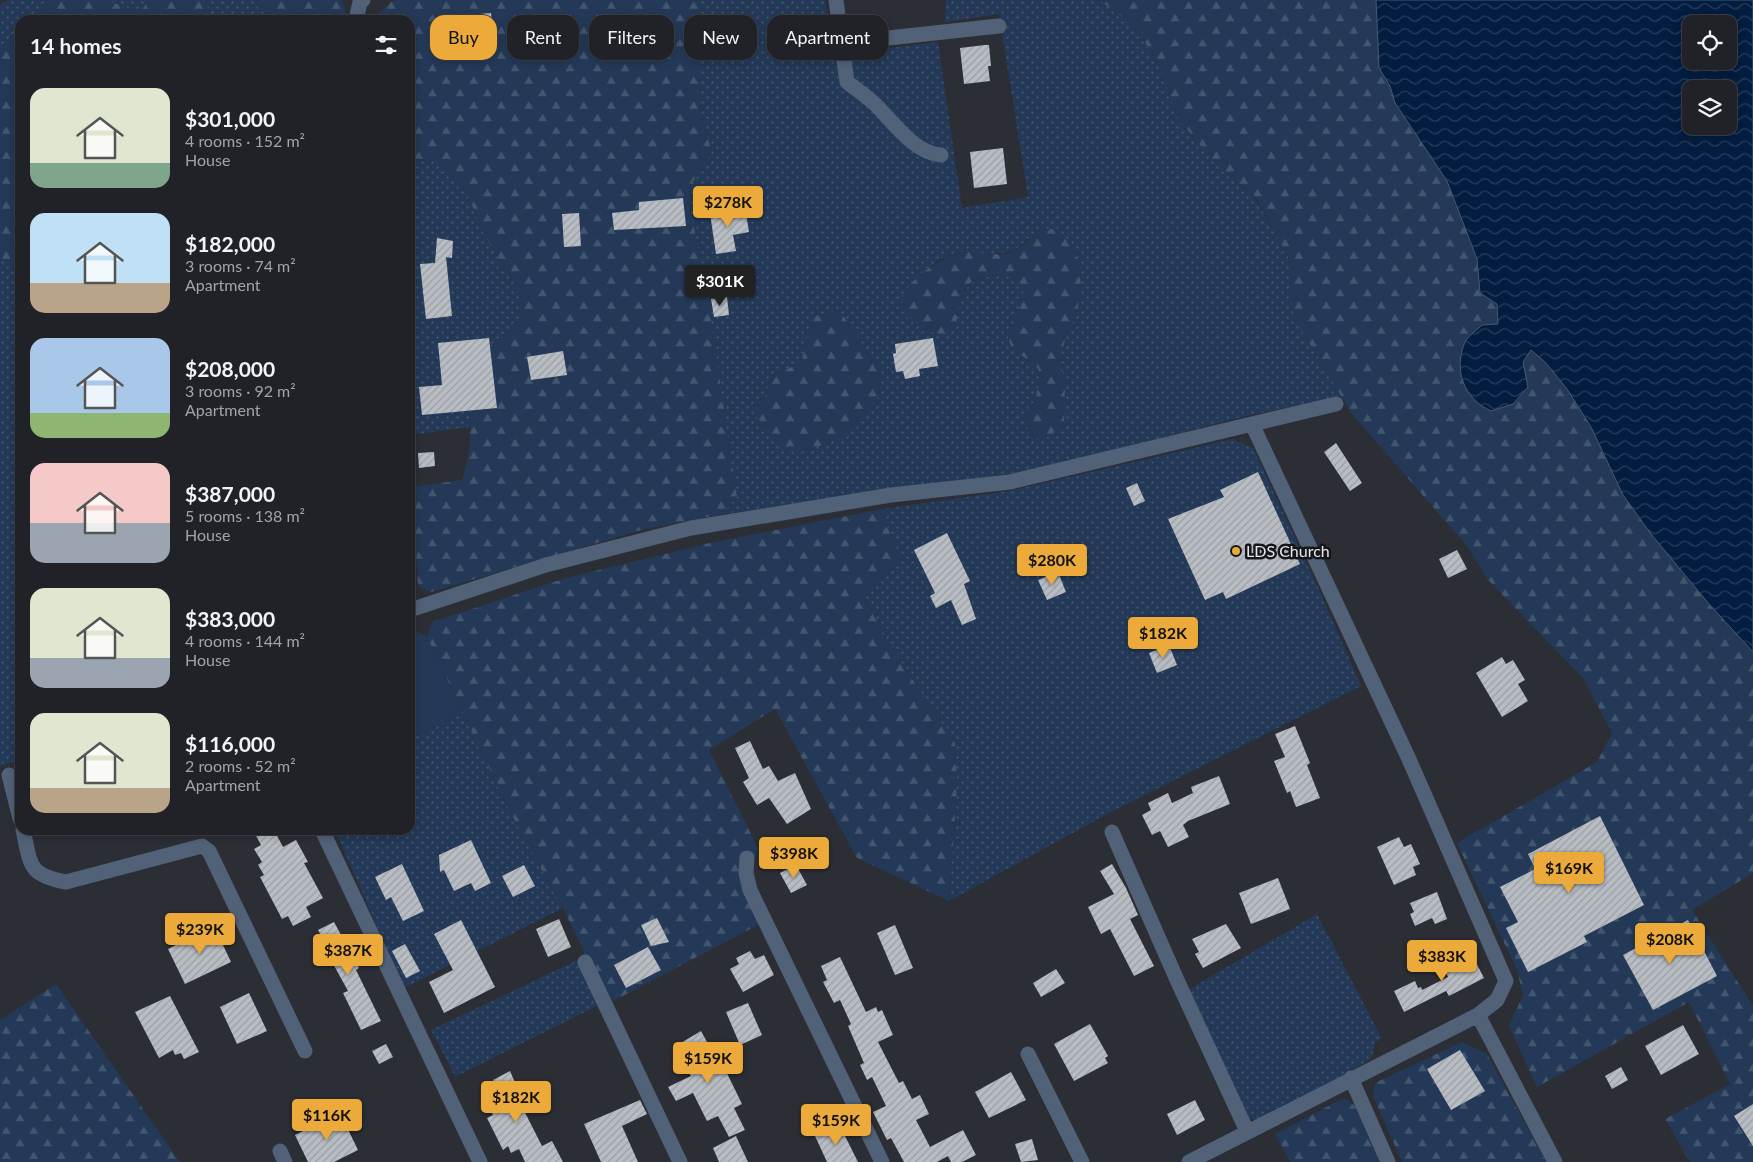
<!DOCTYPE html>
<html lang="en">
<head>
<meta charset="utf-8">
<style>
	body { margin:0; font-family:Lato,sans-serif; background:#2d2f33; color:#f1f3f6; height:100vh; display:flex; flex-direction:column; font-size:19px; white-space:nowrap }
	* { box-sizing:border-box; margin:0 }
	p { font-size:16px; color:#a2a4a7 }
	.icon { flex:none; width:28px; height:28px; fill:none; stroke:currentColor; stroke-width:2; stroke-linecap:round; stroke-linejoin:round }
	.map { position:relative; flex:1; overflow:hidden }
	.details { position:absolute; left:15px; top:15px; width:400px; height:820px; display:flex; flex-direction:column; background:#202227; border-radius:15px; box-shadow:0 2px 8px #0003,0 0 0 1px #3d3f44 }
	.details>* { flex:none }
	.top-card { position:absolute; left:430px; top:15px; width:475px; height:45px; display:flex; gap:10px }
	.fabs { position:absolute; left:1682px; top:15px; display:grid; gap:10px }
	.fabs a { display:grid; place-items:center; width:55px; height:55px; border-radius:10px; background:#202227; box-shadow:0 2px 8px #0003,0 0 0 1px #3d3f44; font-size:25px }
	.price { position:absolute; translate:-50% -42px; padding:0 11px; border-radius:5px; background:#ebaa39; color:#111; font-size:16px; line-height:32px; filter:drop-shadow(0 1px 2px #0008) }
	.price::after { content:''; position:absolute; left:50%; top:30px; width:15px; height:11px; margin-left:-8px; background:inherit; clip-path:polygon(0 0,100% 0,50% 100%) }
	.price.selected { background:#222; color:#fff }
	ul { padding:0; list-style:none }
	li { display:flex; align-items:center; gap:15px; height:125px; padding:0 15px }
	li span { display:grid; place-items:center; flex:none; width:140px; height:100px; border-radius:15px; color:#555 }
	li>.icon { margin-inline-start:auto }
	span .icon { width:60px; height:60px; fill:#fffc; stroke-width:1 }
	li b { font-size:21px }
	h2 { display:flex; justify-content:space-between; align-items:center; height:60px; padding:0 15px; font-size:21px }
	.pill { padding:0 18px; border-radius:15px; background:#202227; box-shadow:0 2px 8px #0003,0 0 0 1px #3d3f44; font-size:18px; line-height:45px }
	.pill.selected { background:#ebaa39; color:#111 }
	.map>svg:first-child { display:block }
	.grass { fill:url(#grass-dots); fill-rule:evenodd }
	.forest { fill:url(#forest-firs) }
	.park { fill:#233957 }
	.water { fill:url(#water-waves); stroke:#475a73; fill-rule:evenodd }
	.building { fill:url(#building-hatch) }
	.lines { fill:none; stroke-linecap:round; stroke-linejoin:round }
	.minor { stroke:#516178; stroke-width:15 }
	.poi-dot { fill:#ebaa39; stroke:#151619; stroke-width:2 }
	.labels { text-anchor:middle; stroke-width:5; stroke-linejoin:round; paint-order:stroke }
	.poi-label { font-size:16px; fill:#e5e7eb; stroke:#151619; text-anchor:start }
</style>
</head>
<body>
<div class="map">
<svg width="1753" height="1162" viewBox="0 0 1753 1162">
	<defs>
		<pattern id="grass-dots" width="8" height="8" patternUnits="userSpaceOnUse" patternTransform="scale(1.25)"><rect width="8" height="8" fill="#233957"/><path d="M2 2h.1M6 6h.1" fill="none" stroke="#43566f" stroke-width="1.8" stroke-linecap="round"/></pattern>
		<pattern id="forest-firs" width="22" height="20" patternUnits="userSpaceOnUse" patternTransform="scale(1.25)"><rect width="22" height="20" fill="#233957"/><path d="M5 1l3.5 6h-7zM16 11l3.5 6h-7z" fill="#43566f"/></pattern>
		<pattern id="water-waves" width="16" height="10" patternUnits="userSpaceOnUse" patternTransform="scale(1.25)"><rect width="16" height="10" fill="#031d40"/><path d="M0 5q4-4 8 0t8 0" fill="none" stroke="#283e5c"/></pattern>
		<pattern id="building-hatch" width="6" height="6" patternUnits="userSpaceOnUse" patternTransform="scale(1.25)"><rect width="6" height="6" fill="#b8bdc3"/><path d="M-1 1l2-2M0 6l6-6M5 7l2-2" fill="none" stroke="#9b9fa4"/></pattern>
	</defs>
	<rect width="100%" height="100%" fill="#2b2e34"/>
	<path class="grass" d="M8,0H53L31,20H20V30L0,48V5Z
		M106,0H149L140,13Z
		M201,0H257L258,7L271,20H212L209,9Z
		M696,0H825L834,55L938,42L962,208L1028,197L999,14L945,22L946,0H1099L1136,27L1162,72L1178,119L1220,168L1255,198L1288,256L1294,318L1341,396L1246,416L1074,461L1009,474L722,514L737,497L689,205L692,183L705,166L711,149L702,118L700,82V56L708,34ZM1030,237L1081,271L1080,297L1075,318L1067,333L1060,358L1065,386L1036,440L1026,425L1027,411L1035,400L1040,380L1038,367L1012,349L1008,337L1025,294L1015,276C984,276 969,274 957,306L916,278L939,260L962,252L992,254L1014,251ZM840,312L880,370L878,397L852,426L811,449L783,448L756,416L758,401L766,395L771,376L801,363L813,316Z
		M410,158L440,163L467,193L485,236L519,291L523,310L517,325L488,347L462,386L470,411V427L410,435Z
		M0,256L20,278V760L0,766Z
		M1233,439L1253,448L1317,585L1361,686L1109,813L949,901L957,786L955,743L892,649L863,593L900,563L882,509L1009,491Z
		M463,713L510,812L563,908L404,988L335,830H410V739Z
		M1317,914L1382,1039L1375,1042L1372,1058L1263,1124L1247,1117L1188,990Z
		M586,956L615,1000L599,1005L455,1077L431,1030Z"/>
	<path class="forest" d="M53,0H106L140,12L149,0H201L209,9L212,20H31Z
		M257,0H342L348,20H271L258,7Z
		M399,0H696L709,34L700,56V82L702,118L711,149L705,166L692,183L689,205L705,279L737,497L722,514L641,530L431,592L418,586L412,487L462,480C473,446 473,419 462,386L488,347L517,325L523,310L519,291L485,236L467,193L440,163L410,158V20H371L392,1Z
		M1099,0H1376L1379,68L1390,86L1395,103L1447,181L1477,259L1480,293L1497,304L1499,325L1491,411L1512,404L1528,387L1523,362L1531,349L1545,362L1567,389L1591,427L1623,495L1651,534L1709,604L1753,652V873L1692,910L1753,1006V1162H1690L1665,1119L1730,1084L1689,1002L1537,1087L1509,1026L1523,995L1517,970L1457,843L1597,762L1612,733L1583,678L1488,580L1467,546L1352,414L1294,318L1288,256L1256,198L1220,168L1178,119L1162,72L1136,27Z
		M20,30V278L0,256V48Z
		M1056,229L1071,242L1081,271L1080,297L1075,318L1067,333L1060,358L1065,386L1064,424L1044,440H1036L1026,425L1027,411L1035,400L1040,380L1038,367L1012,349L1008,337L1024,294L1015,276C969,274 959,281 956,328L946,335C929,331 921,331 908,318C883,293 939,257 961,253C977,249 998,259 1014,251C1033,242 1027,230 1056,229Z
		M840,311L880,370L878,397L852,426L836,440L811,449H783L756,416L758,401L766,395L771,376L801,363L813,316Z
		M882,509L900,563L863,593L892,649L955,743L957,786L949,901L857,858L775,709L709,750L758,848L750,873L769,919L615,1000L586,956L563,908L510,812L427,637L432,622L566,578L710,543Z
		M56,984L180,1162H0V1020Z
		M1462,1042L1487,1054L1546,1162H1402L1373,1096L1375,1083Z
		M1344,1098L1355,1106L1379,1162H1290L1275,1134Z"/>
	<path class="park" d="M411,628L427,637L463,713L410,739Z"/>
	<path class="water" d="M1376,0H1753V652L1709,604L1651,534L1623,495L1591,427L1567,389L1545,362L1531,350L1523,362L1528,387L1513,404L1491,411C1464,399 1453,370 1465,342C1468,336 1477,330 1482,325L1498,324L1497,304L1480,293L1477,259L1447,181L1395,103L1390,86L1379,68ZM1691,24H1729V61H1691ZM1691,89H1729V126H1691Z"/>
	<path class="building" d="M491,13L493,33L458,36L457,16Z
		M985,45H989L991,66H988L990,81L964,84L960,48Z
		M1003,148L1007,184L974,188L970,152Z
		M683,198L686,226L614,230L612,213L639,210V202Z
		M745,207L749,232L733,235L736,251L716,254L710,213Z
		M579,213L581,246L564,247L562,214Z
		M437,238L453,241L452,258L446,257L452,316L426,319L420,264L435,263Z
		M727,297L729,315L714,317L711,299Z
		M489,338L497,408L422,415L419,387L442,385L438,343Z
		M933,338L938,366L919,369L920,376L905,379L903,371L896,372L893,354L896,353L895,344Z
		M563,351L567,375L531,380L527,357Z
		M1336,443L1362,483L1350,491L1324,452Z
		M434,452L435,466L419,468L418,453Z
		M1258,472L1300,564L1226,599L1223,592L1205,600L1168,519L1224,497L1220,490Z
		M1137,483L1145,501L1134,506L1126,488Z
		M947,533L970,581L964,584L976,619L962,625L951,600L936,608L930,596L935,593L914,550Z
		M1457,550L1467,569L1448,578L1439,559Z
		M1058,572L1066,592L1047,600L1038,580Z
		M1169,645L1177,665L1157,673L1149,653Z
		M1502,657L1506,664L1513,660L1525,680L1518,684L1528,701L1502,717L1476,673Z
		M1295,726L1310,763L1307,765L1320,798L1296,807L1290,791L1287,793L1274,761L1285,757L1275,734Z
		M750,741L763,769L769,766L778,781L795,773L811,809L787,824L769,798L757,805L743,782L749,778L735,748Z
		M1219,776L1230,804L1188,821L1183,825L1189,837L1168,847L1160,831L1152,835L1142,815L1151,810L1148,803L1168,793L1172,803L1193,793L1191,787Z
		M1600,816L1644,905L1584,936L1587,942L1528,972L1506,928L1518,922L1500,887L1535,869L1528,854Z
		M253,830H274L283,847L296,840L308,862L304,863L323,898L306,907L311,917L293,926L288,916L282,919L260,877L264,875L258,865L262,862L254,849L261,845Z
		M1399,837L1404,847L1411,844L1420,864L1413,867L1416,875L1394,885L1377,847Z
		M471,840L491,883L475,891L471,883L454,891L444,870L440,872L439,855Z
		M402,864L424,911L403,921L391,897L386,900L375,877Z
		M1112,864L1126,888L1138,915L1130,919L1154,966L1134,976L1110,929L1101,934L1088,907L1114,894L1100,871Z
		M524,865L535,886L513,897L502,876Z
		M796,865L807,885L791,893L780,873Z
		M1278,878L1290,909L1251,924L1239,893Z
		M1437,892L1447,919L1435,924L1432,918L1415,926L1410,914L1414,912L1410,903Z
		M657,918L669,942L651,946L641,925Z
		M559,919L571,947L548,957L536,929Z
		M461,920L495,987L444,1013L429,982L453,970L434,934Z
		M1688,920L1717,976L1653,1010L1623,955Z
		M334,922L359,968L356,970L381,1021L361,1030L343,993L348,991L331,960L324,963L316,948L325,943L318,930Z
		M1226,924L1241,948L1203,968L1195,954L1199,952L1192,939Z
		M895,925L913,968L895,975L877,933Z
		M214,926L231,962L185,984L168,949Z
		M405,944L420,971L406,978L392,951Z
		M648,947L661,970L626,988L614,965Z
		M750,951L755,959L764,955L774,975L743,992L730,969L739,964L736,958Z
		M1470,951L1484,978L1449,996L1446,991L1404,1012L1394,991L1415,981L1418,988L1421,987L1422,990L1448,977L1442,965Z
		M840,957L866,1012L876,1007L878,1012L882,1010L893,1035L878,1042L899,1083L903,1081L912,1099L920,1095L929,1114L916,1120L930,1147L963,1130L976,1155L962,1162H951L948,1156L937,1162H904L891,1138L887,1140L873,1112L886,1106L872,1077L867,1080L860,1065L864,1063L848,1026L851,1024L840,1000L834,1003L823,982L827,980L821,966Z
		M1056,969L1065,983L1041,997L1033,983Z
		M249,993L267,1031L237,1044L220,1007Z
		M170,996L199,1052L184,1059L181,1053L175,1055L173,1050L159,1058L135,1012Z
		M748,1003L762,1035L740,1045L726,1012Z
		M1090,1024L1108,1056L1105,1058L1108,1063L1074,1081L1054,1044Z
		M1683,1025L1699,1054L1661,1075L1645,1046Z
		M701,1031L718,1062L721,1061L742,1104L734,1108L745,1130L729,1137L718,1116L707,1121L693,1093L676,1101L668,1087L691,1076L674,1047Z
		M386,1044L393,1057L379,1064L372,1051Z
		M1460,1050L1485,1091L1451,1110L1427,1069Z
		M1621,1067L1628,1080L1612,1089L1605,1076Z
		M510,1071L517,1087L513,1089L542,1146L552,1141L563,1162H525L519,1149L511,1153L508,1146L503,1150L487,1118L493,1115L482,1091L495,1085L493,1080Z
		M1011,1072L1026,1100L989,1118L975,1092Z
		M640,1100L647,1114L622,1126L638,1162H601L584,1124Z
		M1195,1100L1205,1120L1177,1135L1167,1114Z
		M1753,1104V1146L1734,1116Z
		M340,1113L358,1150L334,1162H308L295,1135Z
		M839,1124L858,1162H827L815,1136Z
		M736,1136L748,1162H719L713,1148Z
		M1032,1139L1038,1160L1021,1162L1015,1144Z"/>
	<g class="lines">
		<path class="minor" d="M836,0L847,82C856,89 866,96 875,104C893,122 914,153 941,155
			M356,20L360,2L363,0
			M842,43L999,26
			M410,610L546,565L691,528L891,495L1010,482L1336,404
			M9,775L20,819
			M23,830C31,864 27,875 66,882L202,846L209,851L305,1051
			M322,830L480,1162
			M1112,832L1177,980L1247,1131
			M747,858L746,873L750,890L882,1162
			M585,962L680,1162
			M1478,1015L1555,1162
			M1028,1054L1082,1162
			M1351,1078L1388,1162
			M280,1151L285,1162
			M1189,1162L1478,1015L1497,1000L1506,981L1408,757L1252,424"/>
	</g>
	<circle class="poi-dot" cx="1236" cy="551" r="5"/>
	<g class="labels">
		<g class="poi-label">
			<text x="1246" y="557">LDS Church</text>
		</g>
	</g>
</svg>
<div class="fabs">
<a><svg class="icon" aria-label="locate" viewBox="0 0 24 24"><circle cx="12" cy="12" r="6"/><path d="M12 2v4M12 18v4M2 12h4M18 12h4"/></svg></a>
<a><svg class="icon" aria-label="layers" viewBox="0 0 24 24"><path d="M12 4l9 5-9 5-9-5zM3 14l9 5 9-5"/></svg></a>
</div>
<b class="price" style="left:728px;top:228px">$278K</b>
<b class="price selected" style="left:720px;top:307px">$301K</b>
<b class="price" style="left:1052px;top:586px">$280K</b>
<b class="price" style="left:1163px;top:659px">$182K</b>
<b class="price" style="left:794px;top:879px">$398K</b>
<b class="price" style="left:1569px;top:894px">$169K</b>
<b class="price" style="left:200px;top:955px">$239K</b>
<b class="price" style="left:1670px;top:965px">$208K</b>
<b class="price" style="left:348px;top:976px">$387K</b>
<b class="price" style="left:1442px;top:982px">$383K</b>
<b class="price" style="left:708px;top:1084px">$159K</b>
<b class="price" style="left:516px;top:1123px">$182K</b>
<b class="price" style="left:327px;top:1141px">$116K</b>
<b class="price" style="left:836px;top:1146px">$159K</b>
<div class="top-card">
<a class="pill selected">Buy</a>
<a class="pill">Rent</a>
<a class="pill">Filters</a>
<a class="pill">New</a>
<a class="pill">Apartment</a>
</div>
<section class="details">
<h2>14 homes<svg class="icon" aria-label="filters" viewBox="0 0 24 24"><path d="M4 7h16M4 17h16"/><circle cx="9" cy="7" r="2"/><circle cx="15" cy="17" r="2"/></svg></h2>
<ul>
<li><span style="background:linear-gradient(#dfe7d0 75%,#7fa58c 0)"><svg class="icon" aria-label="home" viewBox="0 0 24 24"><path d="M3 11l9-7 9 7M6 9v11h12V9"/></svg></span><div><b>$301,000</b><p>4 rooms · 152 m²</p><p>House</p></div></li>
<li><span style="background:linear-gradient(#bfe0f5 70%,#b9a48a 0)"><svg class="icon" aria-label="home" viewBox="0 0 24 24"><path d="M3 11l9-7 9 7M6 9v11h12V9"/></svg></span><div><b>$182,000</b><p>3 rooms · 74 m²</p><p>Apartment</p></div></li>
<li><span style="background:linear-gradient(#a9c7e8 75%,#8fb573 0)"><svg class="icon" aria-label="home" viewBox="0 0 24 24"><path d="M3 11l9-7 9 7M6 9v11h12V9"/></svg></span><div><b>$208,000</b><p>3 rooms · 92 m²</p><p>Apartment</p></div></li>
<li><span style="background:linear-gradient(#f6c9c9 60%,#9aa5b1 0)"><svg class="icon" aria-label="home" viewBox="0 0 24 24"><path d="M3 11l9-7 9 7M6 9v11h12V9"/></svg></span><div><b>$387,000</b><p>5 rooms · 138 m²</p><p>House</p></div></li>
<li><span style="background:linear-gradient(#dfe7d0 70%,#9aa5b1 0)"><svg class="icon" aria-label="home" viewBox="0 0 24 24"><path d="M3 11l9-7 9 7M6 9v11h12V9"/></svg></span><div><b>$383,000</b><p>4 rooms · 144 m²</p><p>House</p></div></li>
<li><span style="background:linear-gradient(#dfe7d0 75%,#b9a48a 0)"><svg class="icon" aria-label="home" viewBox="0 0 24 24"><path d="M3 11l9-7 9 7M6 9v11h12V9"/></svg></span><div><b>$116,000</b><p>2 rooms · 52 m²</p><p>Apartment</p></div></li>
</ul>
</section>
</div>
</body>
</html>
